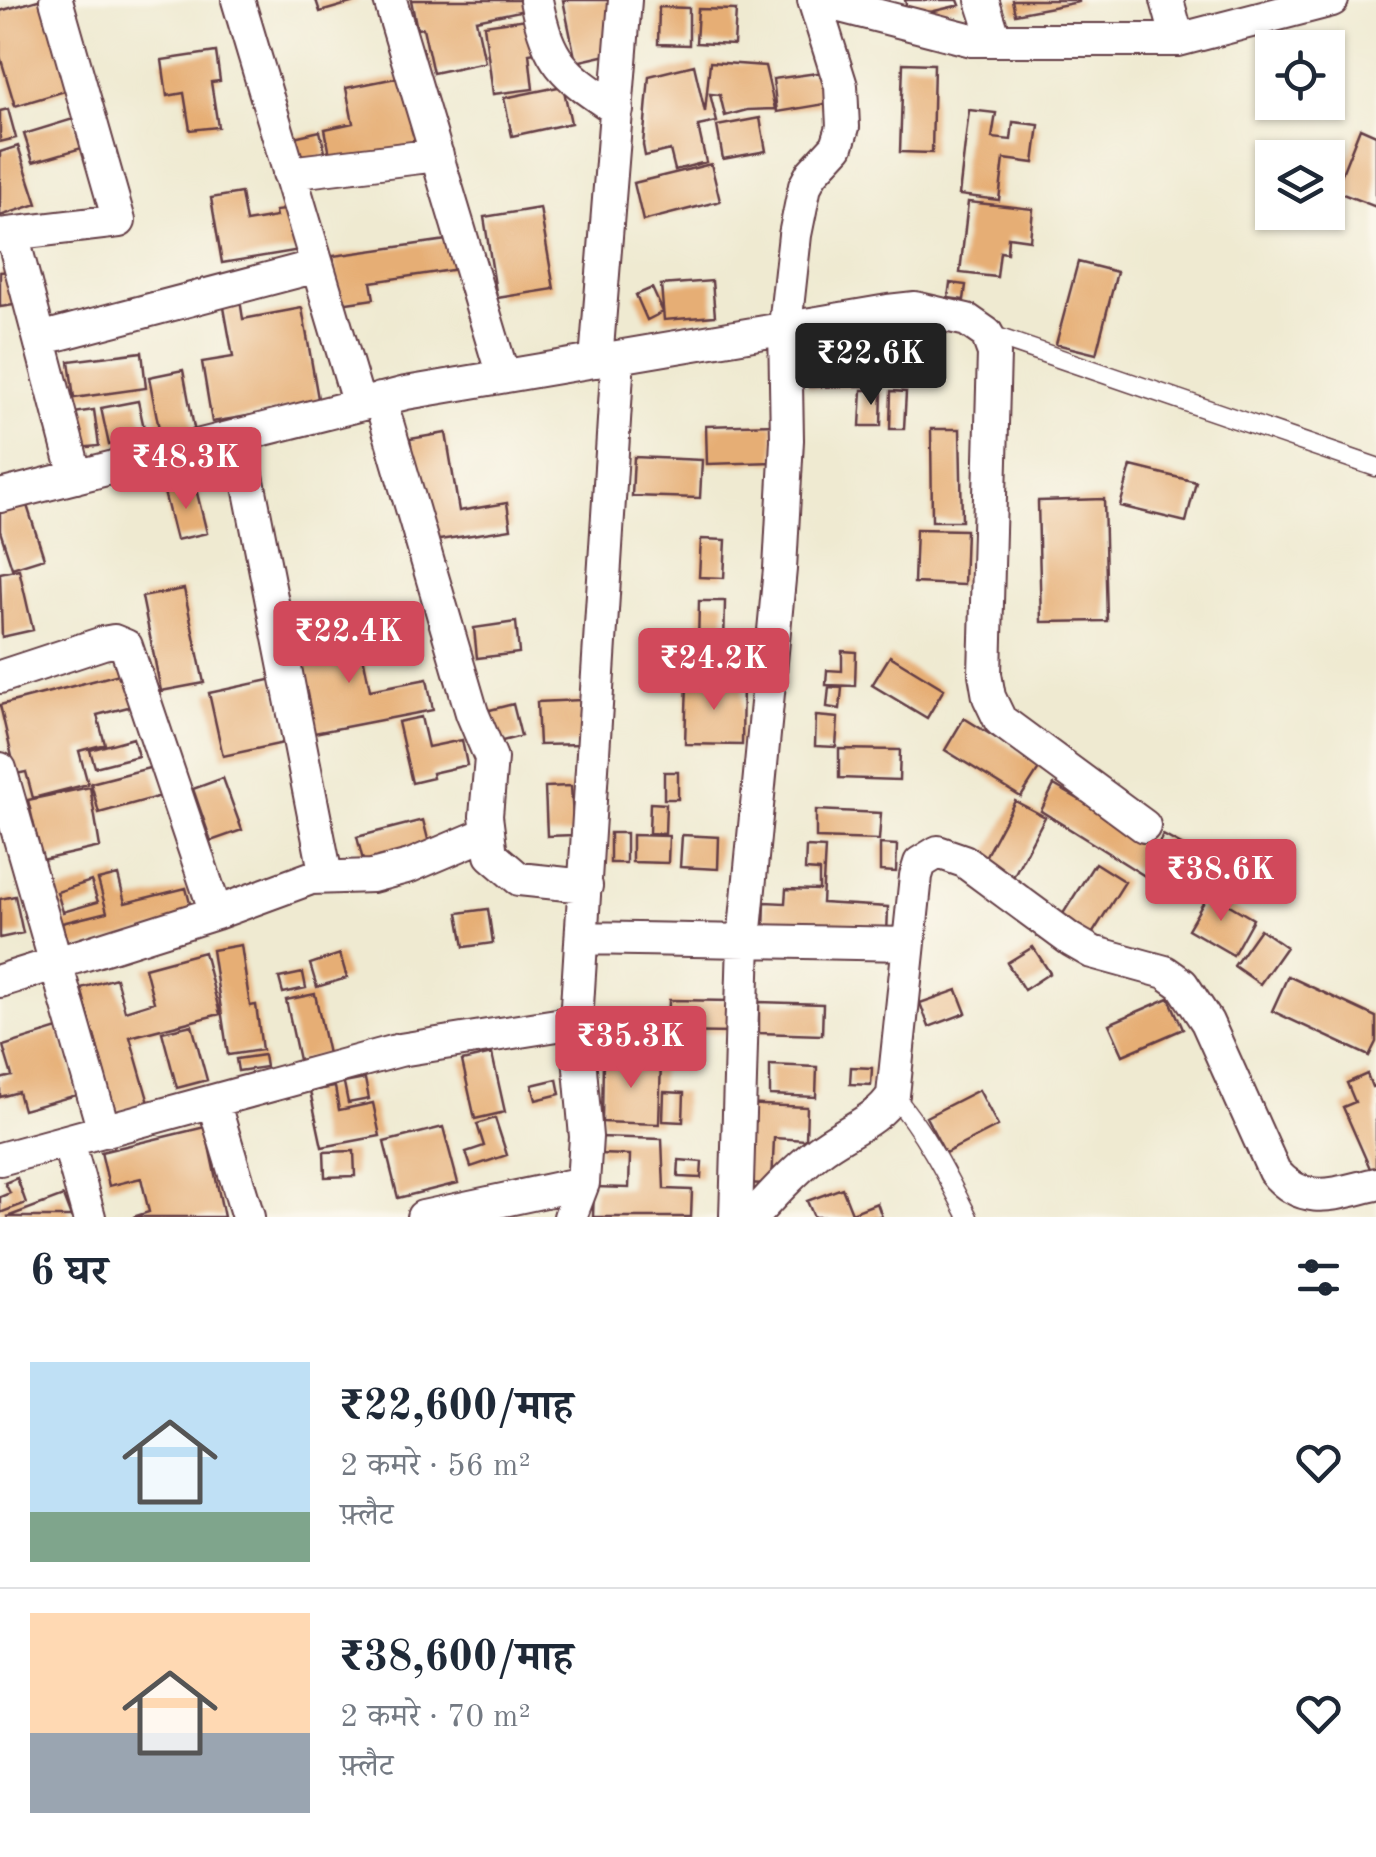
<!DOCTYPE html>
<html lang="hi">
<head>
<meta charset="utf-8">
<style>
	body { margin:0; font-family:"Old Standard TT","Noto Serif Devanagari",serif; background:#f6f6f7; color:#1f2937; height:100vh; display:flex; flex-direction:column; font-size:38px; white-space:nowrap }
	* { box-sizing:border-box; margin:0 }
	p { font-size:32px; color:#747a83 }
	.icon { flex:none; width:55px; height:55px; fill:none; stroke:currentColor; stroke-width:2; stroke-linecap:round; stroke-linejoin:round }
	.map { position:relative; height:1217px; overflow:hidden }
	.panel { display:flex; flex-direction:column; background:#fff; flex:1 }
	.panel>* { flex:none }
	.buttons { position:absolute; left:1255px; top:30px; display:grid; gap:20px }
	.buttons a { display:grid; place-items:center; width:90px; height:90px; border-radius:0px; background:#fff; box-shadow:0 2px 8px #0004; font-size:50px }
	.price { position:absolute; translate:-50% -85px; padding:0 22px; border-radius:10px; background:#d1495b; color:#fff; font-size:32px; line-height:65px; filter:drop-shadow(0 2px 5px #0008) }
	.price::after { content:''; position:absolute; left:50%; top:60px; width:30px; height:22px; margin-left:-15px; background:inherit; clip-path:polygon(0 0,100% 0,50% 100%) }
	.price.on { background:#222; color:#fff }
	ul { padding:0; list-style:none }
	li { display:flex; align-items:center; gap:30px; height:250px; padding:0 30px }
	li+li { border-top:2px solid #e0e1e3 }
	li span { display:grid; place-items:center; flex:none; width:280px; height:200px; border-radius:0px; color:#555 }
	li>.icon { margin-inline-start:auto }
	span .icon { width:120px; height:120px; fill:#fffc; stroke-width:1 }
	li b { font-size:42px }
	h2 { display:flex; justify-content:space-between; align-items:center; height:120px; padding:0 30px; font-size:42px }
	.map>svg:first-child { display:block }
	.building { fill:#e6ae74 }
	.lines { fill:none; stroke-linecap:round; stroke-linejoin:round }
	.lane-casing { stroke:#633d44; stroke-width:21 }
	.street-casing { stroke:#633d44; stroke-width:36 }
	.lane { stroke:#fff; stroke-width:18 }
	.street { stroke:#fff; stroke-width:32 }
</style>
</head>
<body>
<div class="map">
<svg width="1376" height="1217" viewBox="0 0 1376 1217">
	<rect width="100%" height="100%" fill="#fbf7ec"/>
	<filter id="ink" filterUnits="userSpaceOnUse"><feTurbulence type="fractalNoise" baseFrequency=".01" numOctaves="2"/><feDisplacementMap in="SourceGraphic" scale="20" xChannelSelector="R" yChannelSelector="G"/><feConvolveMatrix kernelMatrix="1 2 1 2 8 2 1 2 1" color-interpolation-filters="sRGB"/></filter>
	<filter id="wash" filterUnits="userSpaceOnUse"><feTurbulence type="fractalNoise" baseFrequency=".0048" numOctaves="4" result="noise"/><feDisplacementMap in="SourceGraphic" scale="40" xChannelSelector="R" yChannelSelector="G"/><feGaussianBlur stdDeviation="2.25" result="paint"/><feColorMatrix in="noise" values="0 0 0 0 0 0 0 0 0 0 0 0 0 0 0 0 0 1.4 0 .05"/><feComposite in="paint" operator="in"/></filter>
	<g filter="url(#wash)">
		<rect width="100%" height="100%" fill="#efead1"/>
		<g id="blocks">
			<path class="building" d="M38,0H45L72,89L15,106L0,56V11Z
				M316,0H358V1L320,12Z
				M411,0H532L534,8L476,20L485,62L433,73L423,28L417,29Z
				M563,0H608L620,52L576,62Z
				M905,0H958L960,5L909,17Z
				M1012,0H1079V2L1015,14Z
				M659,7L689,8V45L658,44Z
				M698,9L736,10L734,45L696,43Z
				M534,18L541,51L529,53L533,89L493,94L484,25Z
				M216,52L220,81L211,82L218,127L190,130L184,93L167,96L162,60Z
				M710,62L765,66L775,109L747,110L725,116L720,95L710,94L717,122L698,126L706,162L675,170L670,150L645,156L643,145L649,76L694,65L705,112Z
				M903,63L934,64L932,153L900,152Z
				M832,71L837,102L777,112L773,79Z
				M401,77L430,151L331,160L325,129L353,123L346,88Z
				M563,86L571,123L512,136L504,98Z
				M8,109L16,138L0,142V111Z
				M969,110L996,113L992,138L1011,140L1013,122L1039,125L1034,163L1004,159L999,200L959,195Z
				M760,118L766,151L723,159L717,126Z
				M73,119L82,148L33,162L24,134Z
				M1360,128L1376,135V207L1335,191Z
				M320,131L326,156L300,162L294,137Z
				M18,146L37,204L0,216V152Z
				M711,164L720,201L643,221L634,183Z
				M241,193L246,222L276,217L275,211L293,209L300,250L222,263L211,198Z
				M968,202L1033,209L1030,240L1008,237L1007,253L1000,252L997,277L960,273Z
				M540,208L554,289L497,298L484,217Z
				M461,238L465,268L371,282L374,299L340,304L333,256Z
				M1078,262L1117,272L1096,354L1056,344Z
				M10,271L14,305L0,307V272Z
				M712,281L715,316L664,320L661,285Z
				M950,283L966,285L964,300L948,298Z
				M652,288L663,312L647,320L636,295Z
				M240,300L243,319L302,308L319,404L212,422L202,362L233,357L223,302Z
				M910,348L911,385L809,387L808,350Z
				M142,352L146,388L74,398L69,361Z
				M183,370L195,433L161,439L149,377Z
				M862,390H882L881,426H860Z
				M891,391L906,392L904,429H890Z
				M138,401L146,437L109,445L101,408Z
				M94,410L99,446L78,448L74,413Z
				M774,424L775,462L707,464L706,426Z
				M931,429H960L962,521H932Z
				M446,433L459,511L507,503L511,529L426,542L410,439Z
				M634,457L702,460L700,498L632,496Z
				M1131,466L1196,482L1186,522L1120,506Z
				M195,485L207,533L176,540L164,492Z
				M24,496L44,558L12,568L0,531V503Z
				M1104,499L1107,621L1041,622L1038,501Z
				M916,529L966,530L964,585L914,583Z
				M701,539L726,540L724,578L699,577Z
				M19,569L33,630L2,637L0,573Z
				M184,589L204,683L161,691L142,597Z
				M699,601H725L724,647L698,646Z
				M516,622L519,653L477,658L474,628Z
				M358,631L370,690L427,679L433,710L309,734L291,643Z
				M687,648L745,650L744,680L686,678Z
				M842,651L856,652L855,686L826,685L827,670L842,671Z
				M890,656L944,689L927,718L872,685Z
				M127,672L136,705L97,715L105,744L79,751L88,784L33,798L26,772L16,774L0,705Z
				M274,679L288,742L223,756L209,693Z
				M687,681L743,682L742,745L685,744Z
				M829,687L842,688L840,709L827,707Z
				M581,700L583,744L539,745L537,702Z
				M513,704L521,736L495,743L486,711Z
				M816,716L838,718L836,747L815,746Z
				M421,717L428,747L462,740L467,765L432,773L433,778L412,783L398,722Z
				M964,718L1041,766L1021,797L945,750Z
				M133,738L138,756L95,767L90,750Z
				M839,749L900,750L899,780L839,778Z
				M153,767L161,796L99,813L91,783Z
				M664,772H678V799H664Z
				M223,778L242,830L211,841L193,789Z
				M1054,785L1158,845L1163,835L1187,848L1164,888L1041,811Z
				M571,786L574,835L547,836L545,787Z
				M90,787L100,847L42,860L28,800Z
				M1015,801L1045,817L1013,877L983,861Z
				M650,803L666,804L665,834L649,833Z
				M816,810L881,813L879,840L816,838Z
				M423,820L432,855L366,872L357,837Z
				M610,833H626V863H610Z
				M632,835L669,836L668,863L632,862Z
				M682,835L719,837L718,869L680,867Z
				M880,844L897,845L896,872L880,871Z
				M806,847L825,848L822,903L888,907L887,936L764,931L765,902L785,903L786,889L819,890V871L805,870Z
				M1095,863L1125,882L1089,939L1059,920Z
				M118,875L125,903L186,888L194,919L69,950L62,923L107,912L98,880Z
				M91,881L98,902L63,912L57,892Z
				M1209,893L1253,919L1233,955L1188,929Z
				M15,896L23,933L0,938V899Z
				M488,909L493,943L464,947L458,913Z
				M1260,929L1286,947L1260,984L1234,966Z
				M241,945L250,1006L256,1005L262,1050L228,1055L212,950Z
				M1033,947L1050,973L1024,990L1007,963Z
				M204,952L220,1014L130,1037L149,1103L115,1112L81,988L116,978L125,1011L154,1002L145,968Z
				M340,954L347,978L317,987L310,964Z
				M303,973L306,988L283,993L279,978Z
				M1288,976L1376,1017V1042L1369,1056L1272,1011Z
				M957,990L966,1013L929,1027L920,1003Z
				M315,994L328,1054L299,1060L286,1000Z
				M1169,998L1183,1029L1123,1055L1109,1024Z
				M669,1000L733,1001V1033L668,1032Z
				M759,1002L823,1004L822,1035L759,1033Z
				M192,1025L207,1080L177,1088L162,1032Z
				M58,1029L77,1095L23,1110L18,1092L0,1097V1079L12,1076L3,1046Z
				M492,1054L505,1112L475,1119L462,1061Z
				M264,1055L266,1067L238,1071L236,1059Z
				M603,1059L661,1061L659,1124L602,1122Z
				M770,1065L817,1067L816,1097L770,1095Z
				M851,1067L872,1068L871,1085L850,1084Z
				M1367,1074L1372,1087L1376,1086V1182L1343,1107L1355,1102L1347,1083Z
				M365,1079L369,1099L348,1103L344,1083Z
				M557,1079L560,1094L536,1100L532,1085Z
				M335,1087L339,1110L373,1103L380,1136L322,1147L310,1091Z
				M979,1090L998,1126L945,1153L926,1117Z
				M664,1092L684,1093L683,1122L663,1121Z
				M742,1104L807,1107L806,1140L774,1138L772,1184L739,1183Z
				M495,1118L507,1155L471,1167L466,1152L484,1146L477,1124Z
				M205,1127L224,1217H133L149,1212L141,1178L109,1186L101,1152Z
				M443,1127L458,1183L398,1198L384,1142Z
				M599,1137L662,1139L664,1189L692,1190L691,1217H593L594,1187L629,1188L630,1155L599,1154Z
				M354,1151L355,1176L325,1177L324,1152Z
				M679,1160L702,1162L701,1178L678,1177Z
				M17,1178L26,1203L0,1213V1197L10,1193L5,1183Z
				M842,1188L852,1213L877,1203L882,1217H814L807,1201Z
				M63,1196L71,1217H7Z"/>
		</g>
	</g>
	<g filter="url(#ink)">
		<use href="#blocks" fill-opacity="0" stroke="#633d44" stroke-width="2.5"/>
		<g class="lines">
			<defs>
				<path id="lane" d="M988,334L1376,467
					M893,1095C925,1132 946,1174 968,1217"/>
				<path id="street" d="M238,0L359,405
					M390,0L503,376
					M536,0C549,65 564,74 617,110
					M817,0L972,40H1178L1332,0
					M982,0L995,40
					M1167,0L1178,40
					M289,173L437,155
					M12,234L76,477
					M0,235L119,221L56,0
					M40,339L317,266
					M596,361L625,0
					M380,399L472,713L491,758L486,816L491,855L519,879L586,886
					M239,435L326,876
					M0,496L406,393L888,311L915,308L967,320L987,334L994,353L985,674L989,697L1000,720L1144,826
					M0,677L103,643L114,641L126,646L216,913
					M0,769L104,1131
					M582,938L908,944
					M0,981L216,913L311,878L372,876L410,866L488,833
					M213,1101L248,1217
					M68,1141L89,1217
					M0,1159L400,1050L576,1022
					M423,1217L583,1183
					M570,1217L583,1183L586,1137L576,1022L618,357
					M736,1217L744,940L780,569L787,440L785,326L795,235L805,186L812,173L837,146L843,127L841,86L814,0
					M752,1217C773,1194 794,1171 819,1151C841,1133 878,1121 893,1095L916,876L920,863L938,852L964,861L1071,940L1092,952L1165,972L1182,984L1207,1022L1274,1171C1304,1208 1336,1193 1376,1184"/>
			</defs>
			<use href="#lane" class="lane-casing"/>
			<use href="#street" class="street-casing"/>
			<use href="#lane" class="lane"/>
			<use href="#street" class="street"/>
		</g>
	</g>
</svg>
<div class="buttons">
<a><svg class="icon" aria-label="locate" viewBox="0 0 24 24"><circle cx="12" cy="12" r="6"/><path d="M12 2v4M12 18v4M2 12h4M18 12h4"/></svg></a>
<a><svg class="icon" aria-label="layers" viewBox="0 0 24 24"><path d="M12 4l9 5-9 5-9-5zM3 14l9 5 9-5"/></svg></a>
</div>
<b class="price on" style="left:871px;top:408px">₹22.6K</b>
<b class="price" style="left:186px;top:512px">₹48.3K</b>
<b class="price" style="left:349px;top:686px">₹22.4K</b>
<b class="price" style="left:714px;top:713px">₹24.2K</b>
<b class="price" style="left:1221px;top:924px">₹38.6K</b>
<b class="price" style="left:631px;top:1091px">₹35.3K</b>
</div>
<section class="panel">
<h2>6 घर<svg class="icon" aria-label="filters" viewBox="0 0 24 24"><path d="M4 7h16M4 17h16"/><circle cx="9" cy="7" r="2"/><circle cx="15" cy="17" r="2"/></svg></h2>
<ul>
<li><span style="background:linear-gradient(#bfe0f5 75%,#7fa58c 0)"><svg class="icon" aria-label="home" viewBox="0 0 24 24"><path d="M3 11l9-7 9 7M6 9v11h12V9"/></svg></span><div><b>₹22,600/माह</b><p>2 कमरे · 56 m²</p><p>फ़्लैट</p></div><svg class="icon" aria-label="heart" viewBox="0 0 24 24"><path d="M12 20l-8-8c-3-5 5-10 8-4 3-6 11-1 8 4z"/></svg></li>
<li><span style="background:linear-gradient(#ffd9b3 60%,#9aa5b1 0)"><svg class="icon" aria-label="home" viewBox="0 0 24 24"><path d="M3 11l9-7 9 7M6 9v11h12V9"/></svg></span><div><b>₹38,600/माह</b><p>2 कमरे · 70 m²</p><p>फ़्लैट</p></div><svg class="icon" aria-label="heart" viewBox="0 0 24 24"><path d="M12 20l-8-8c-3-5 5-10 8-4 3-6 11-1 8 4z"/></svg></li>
</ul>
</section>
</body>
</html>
